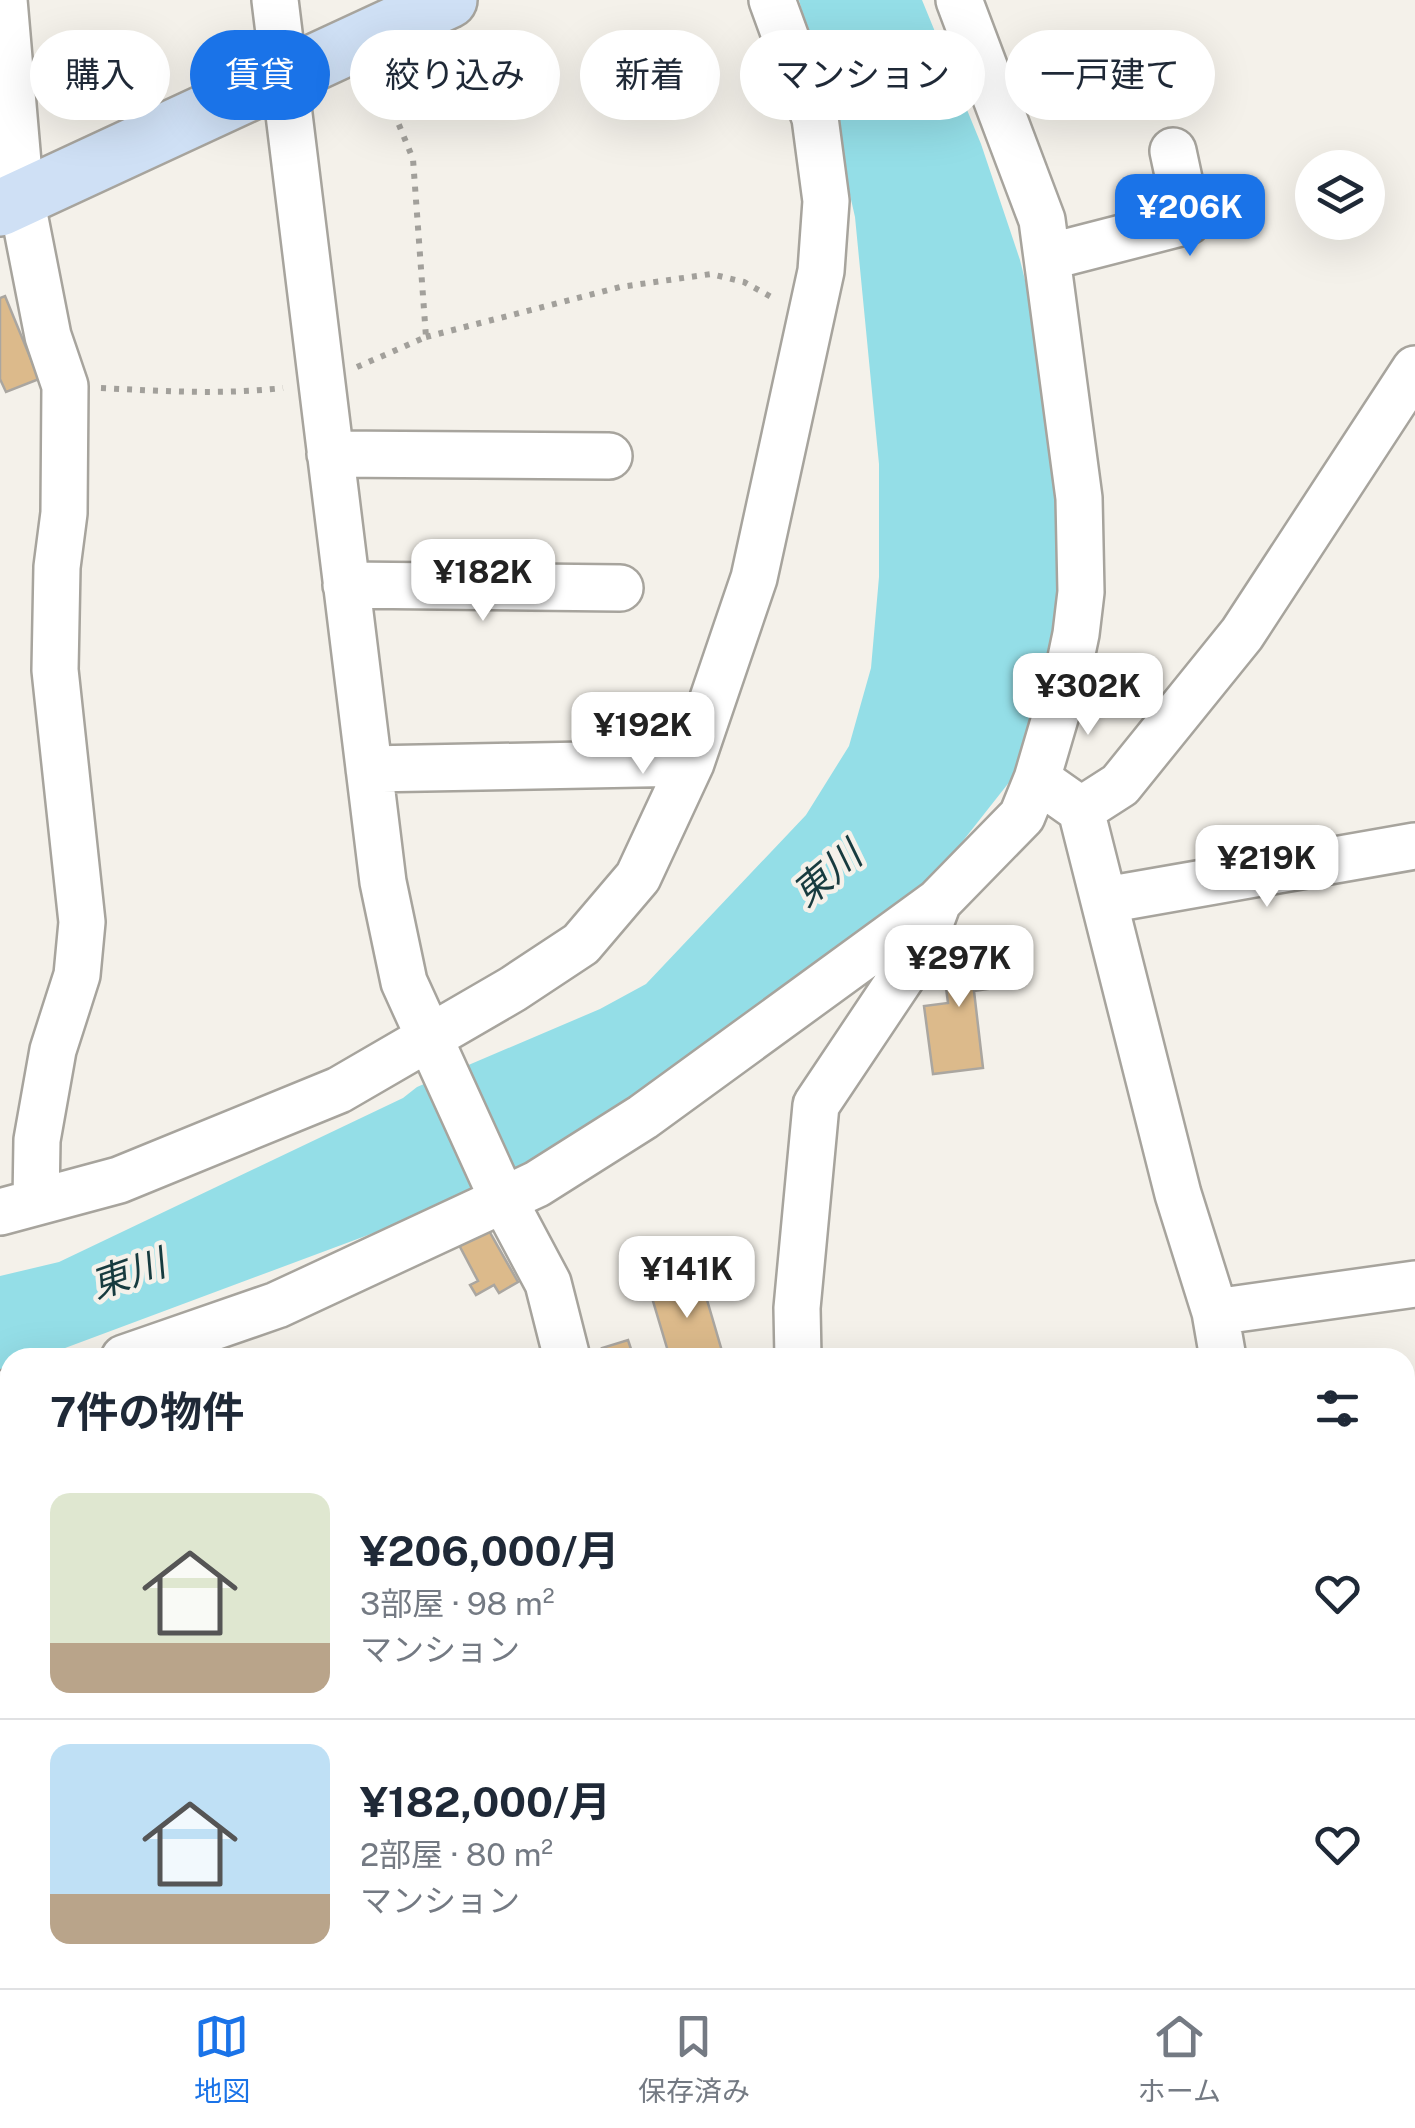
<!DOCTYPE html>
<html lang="ja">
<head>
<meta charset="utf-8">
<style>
	body { margin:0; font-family:"Public Sans","Noto Sans JP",sans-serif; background:#f2f2f3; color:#1f2937; height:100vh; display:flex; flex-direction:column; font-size:38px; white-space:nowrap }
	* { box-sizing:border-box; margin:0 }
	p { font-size:32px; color:#747a83 }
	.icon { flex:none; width:55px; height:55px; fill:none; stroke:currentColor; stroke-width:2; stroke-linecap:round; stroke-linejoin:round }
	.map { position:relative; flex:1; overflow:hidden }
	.panel { position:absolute; left:0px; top:1348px; width:1415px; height:642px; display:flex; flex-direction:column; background:#fff; border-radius:30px 30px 0 0; box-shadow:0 10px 40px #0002 }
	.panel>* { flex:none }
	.banner { position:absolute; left:30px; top:30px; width:1355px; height:90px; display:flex; gap:20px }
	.fabs { position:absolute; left:1295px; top:150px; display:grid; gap:20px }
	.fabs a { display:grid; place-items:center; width:90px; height:90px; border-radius:50%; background:#fff; box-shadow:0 10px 40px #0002; font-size:50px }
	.price { position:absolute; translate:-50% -85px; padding:0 22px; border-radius:20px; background:#fff; color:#222; font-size:32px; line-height:65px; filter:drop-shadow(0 2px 5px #0008) }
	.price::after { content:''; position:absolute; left:50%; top:60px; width:30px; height:22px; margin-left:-15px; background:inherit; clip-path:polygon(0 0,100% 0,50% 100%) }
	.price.on { background:#1a73e8; color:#fff }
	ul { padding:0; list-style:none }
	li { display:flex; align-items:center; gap:30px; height:250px; padding:0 50px }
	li+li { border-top:2px solid #e0e1e3 }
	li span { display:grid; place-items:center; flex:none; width:280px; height:200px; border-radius:20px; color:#555 }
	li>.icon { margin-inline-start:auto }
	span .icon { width:120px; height:120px; fill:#fffc; stroke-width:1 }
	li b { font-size:42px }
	h2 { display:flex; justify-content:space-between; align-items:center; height:120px; padding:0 50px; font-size:42px }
	.chip { padding:0 35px; border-radius:45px; background:#fff; box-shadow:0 10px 40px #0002; font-size:35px; line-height:90px }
	.chip.on { background:#1a73e8; color:#fff }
	.tab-bar { display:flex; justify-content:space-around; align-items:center; height:140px; border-top:2px solid #e0e1e3; background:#fff; font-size:28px; color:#747a83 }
	.tab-bar a { display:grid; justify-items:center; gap:5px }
	.tab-bar .on { color:#1a73e8 }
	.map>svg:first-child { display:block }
	.water { fill:#94dee7 }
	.building { fill:#dcba8b; stroke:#aaa6a0; stroke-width:2.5 }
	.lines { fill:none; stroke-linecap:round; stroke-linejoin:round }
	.minor-casing { stroke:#a7a49d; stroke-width:50 }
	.tertiary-casing { stroke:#a7a49d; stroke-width:60 }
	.secondary-casing { stroke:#a7a49d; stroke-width:60 }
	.path { stroke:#a2a09b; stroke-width:6; stroke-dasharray:5 8; stroke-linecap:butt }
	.minor { stroke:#fff; stroke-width:45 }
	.tertiary { stroke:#fff; stroke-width:55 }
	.secondary { stroke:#cfe0f5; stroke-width:55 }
	.labels { text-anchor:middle; stroke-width:9; stroke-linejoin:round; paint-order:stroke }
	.water-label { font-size:38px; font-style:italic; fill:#173b3f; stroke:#f4f1ea }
</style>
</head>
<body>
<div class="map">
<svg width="1415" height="1988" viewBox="0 0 1415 1988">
	<rect width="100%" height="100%" fill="#f4f1ea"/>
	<path class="water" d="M799,0H922L981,144L1020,260L1038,332L1071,534L1053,669L1022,766L914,903L733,1042L462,1200L41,1357L10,1358V1369L0,1373V1276L59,1262L403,1098L417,1087L600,1009L646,984L806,815L849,746L871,668L879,577V464L855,217L833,120Z"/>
	<path class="building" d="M5,296L39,379L6,392L0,379V298Z
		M989,943L995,988L974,991L983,1068L933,1074L924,1006L948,1003L941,949Z
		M488,1229L518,1282L499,1293L494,1285L476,1295L470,1285L478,1281L459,1245Z
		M700,1276L724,1358H670L650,1291Z
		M628,1340L634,1358H605L602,1348Z
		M1415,1446V1505H1414L1405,1448Z"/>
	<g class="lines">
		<defs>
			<path id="minor" d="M4,0L21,198L48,336L65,386L64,513L57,567L55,670L82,922L77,975L53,1050L37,1140L36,1202
				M275,0L383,882L404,982L499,1191L548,1283L567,1358
				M1048,257L1188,221L1173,151
				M330,454L609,456
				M346,585L620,588
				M369,769L691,763
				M1037,779L1081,810L1178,1194L1215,1312L1223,1358
				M1081,810L1120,785L1242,634L1415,369
				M1106,900L1415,846
				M0,1212L119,1180L339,1090L513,989L581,944L638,877L691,763L754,578L821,271L826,201L815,118L772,0
				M1215,1312L1415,1284
				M124,1358L277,1305L537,1184L643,1117L938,902L1022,816L1037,779L1067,677L1076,634L1081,592L1079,498L1042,220L959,0
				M798,1358L797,1308L816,1105L921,948L937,905
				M0,1395L10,1392
				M0,1555L10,1587
				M152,1980L154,1988
				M718,1980L719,1988
				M1319,1980L1320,1988"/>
			<path id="tertiary" d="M1405,1743L1415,1741
				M380,1988L415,1980"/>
			<path id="secondary" d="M0,208L449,0"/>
		</defs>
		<use href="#minor" class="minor-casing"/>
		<use href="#tertiary" class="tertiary-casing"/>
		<use href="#secondary" class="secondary-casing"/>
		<path class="path" d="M426,337L620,287L711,274L744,282L773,298
			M357,367L426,337L413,159L381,81
			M101,388C163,391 222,395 283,388
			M1405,1957L1415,1956"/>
		<use href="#minor" class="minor"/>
		<use href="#tertiary" class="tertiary"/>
		<use href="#secondary" class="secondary"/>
	</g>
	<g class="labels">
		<g class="water-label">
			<text transform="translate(827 874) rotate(-40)" y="13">東川</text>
			<text transform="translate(128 1274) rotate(-19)" y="13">東川</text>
		</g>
	</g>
</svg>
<div class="fabs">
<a><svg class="icon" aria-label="layers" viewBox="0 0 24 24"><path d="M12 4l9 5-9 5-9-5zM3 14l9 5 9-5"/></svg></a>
</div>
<b class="price on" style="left:1190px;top:259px">¥206K</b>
<b class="price" style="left:483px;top:624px">¥182K</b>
<b class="price" style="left:1088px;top:738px">¥302K</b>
<b class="price" style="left:643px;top:777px">¥192K</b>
<b class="price" style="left:1267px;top:910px">¥219K</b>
<b class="price" style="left:959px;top:1010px">¥297K</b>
<b class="price" style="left:687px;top:1321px">¥141K</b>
<div class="banner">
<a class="chip">購入</a>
<a class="chip on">賃貸</a>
<a class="chip">絞り込み</a>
<a class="chip">新着</a>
<a class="chip">マンション</a>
<a class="chip">一戸建て</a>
</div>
<section class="panel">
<h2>7件の物件<svg class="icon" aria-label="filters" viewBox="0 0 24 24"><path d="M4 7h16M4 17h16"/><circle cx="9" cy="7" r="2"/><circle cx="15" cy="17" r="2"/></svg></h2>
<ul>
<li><span style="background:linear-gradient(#dfe7d0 75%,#b9a48a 0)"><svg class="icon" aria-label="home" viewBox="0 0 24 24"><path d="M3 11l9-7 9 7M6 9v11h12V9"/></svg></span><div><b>¥206,000/月</b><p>3部屋 · 98 m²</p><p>マンション</p></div><svg class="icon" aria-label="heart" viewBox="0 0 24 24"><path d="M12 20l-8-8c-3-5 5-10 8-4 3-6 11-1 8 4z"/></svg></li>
<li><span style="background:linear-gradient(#bfe0f5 75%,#b9a48a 0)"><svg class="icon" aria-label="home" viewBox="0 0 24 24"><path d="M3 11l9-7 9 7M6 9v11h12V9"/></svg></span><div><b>¥182,000/月</b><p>2部屋 · 80 m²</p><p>マンション</p></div><svg class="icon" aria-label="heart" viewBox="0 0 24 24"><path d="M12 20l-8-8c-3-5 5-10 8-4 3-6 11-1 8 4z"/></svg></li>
</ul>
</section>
</div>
<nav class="tab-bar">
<a class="on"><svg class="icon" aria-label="map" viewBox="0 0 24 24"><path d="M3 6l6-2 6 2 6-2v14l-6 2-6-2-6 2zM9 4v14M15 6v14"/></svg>地図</a>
<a><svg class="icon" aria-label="saved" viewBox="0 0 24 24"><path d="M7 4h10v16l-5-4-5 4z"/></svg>保存済み</a>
<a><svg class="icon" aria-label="home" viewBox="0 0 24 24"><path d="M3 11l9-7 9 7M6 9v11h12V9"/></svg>ホーム</a>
</nav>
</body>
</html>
